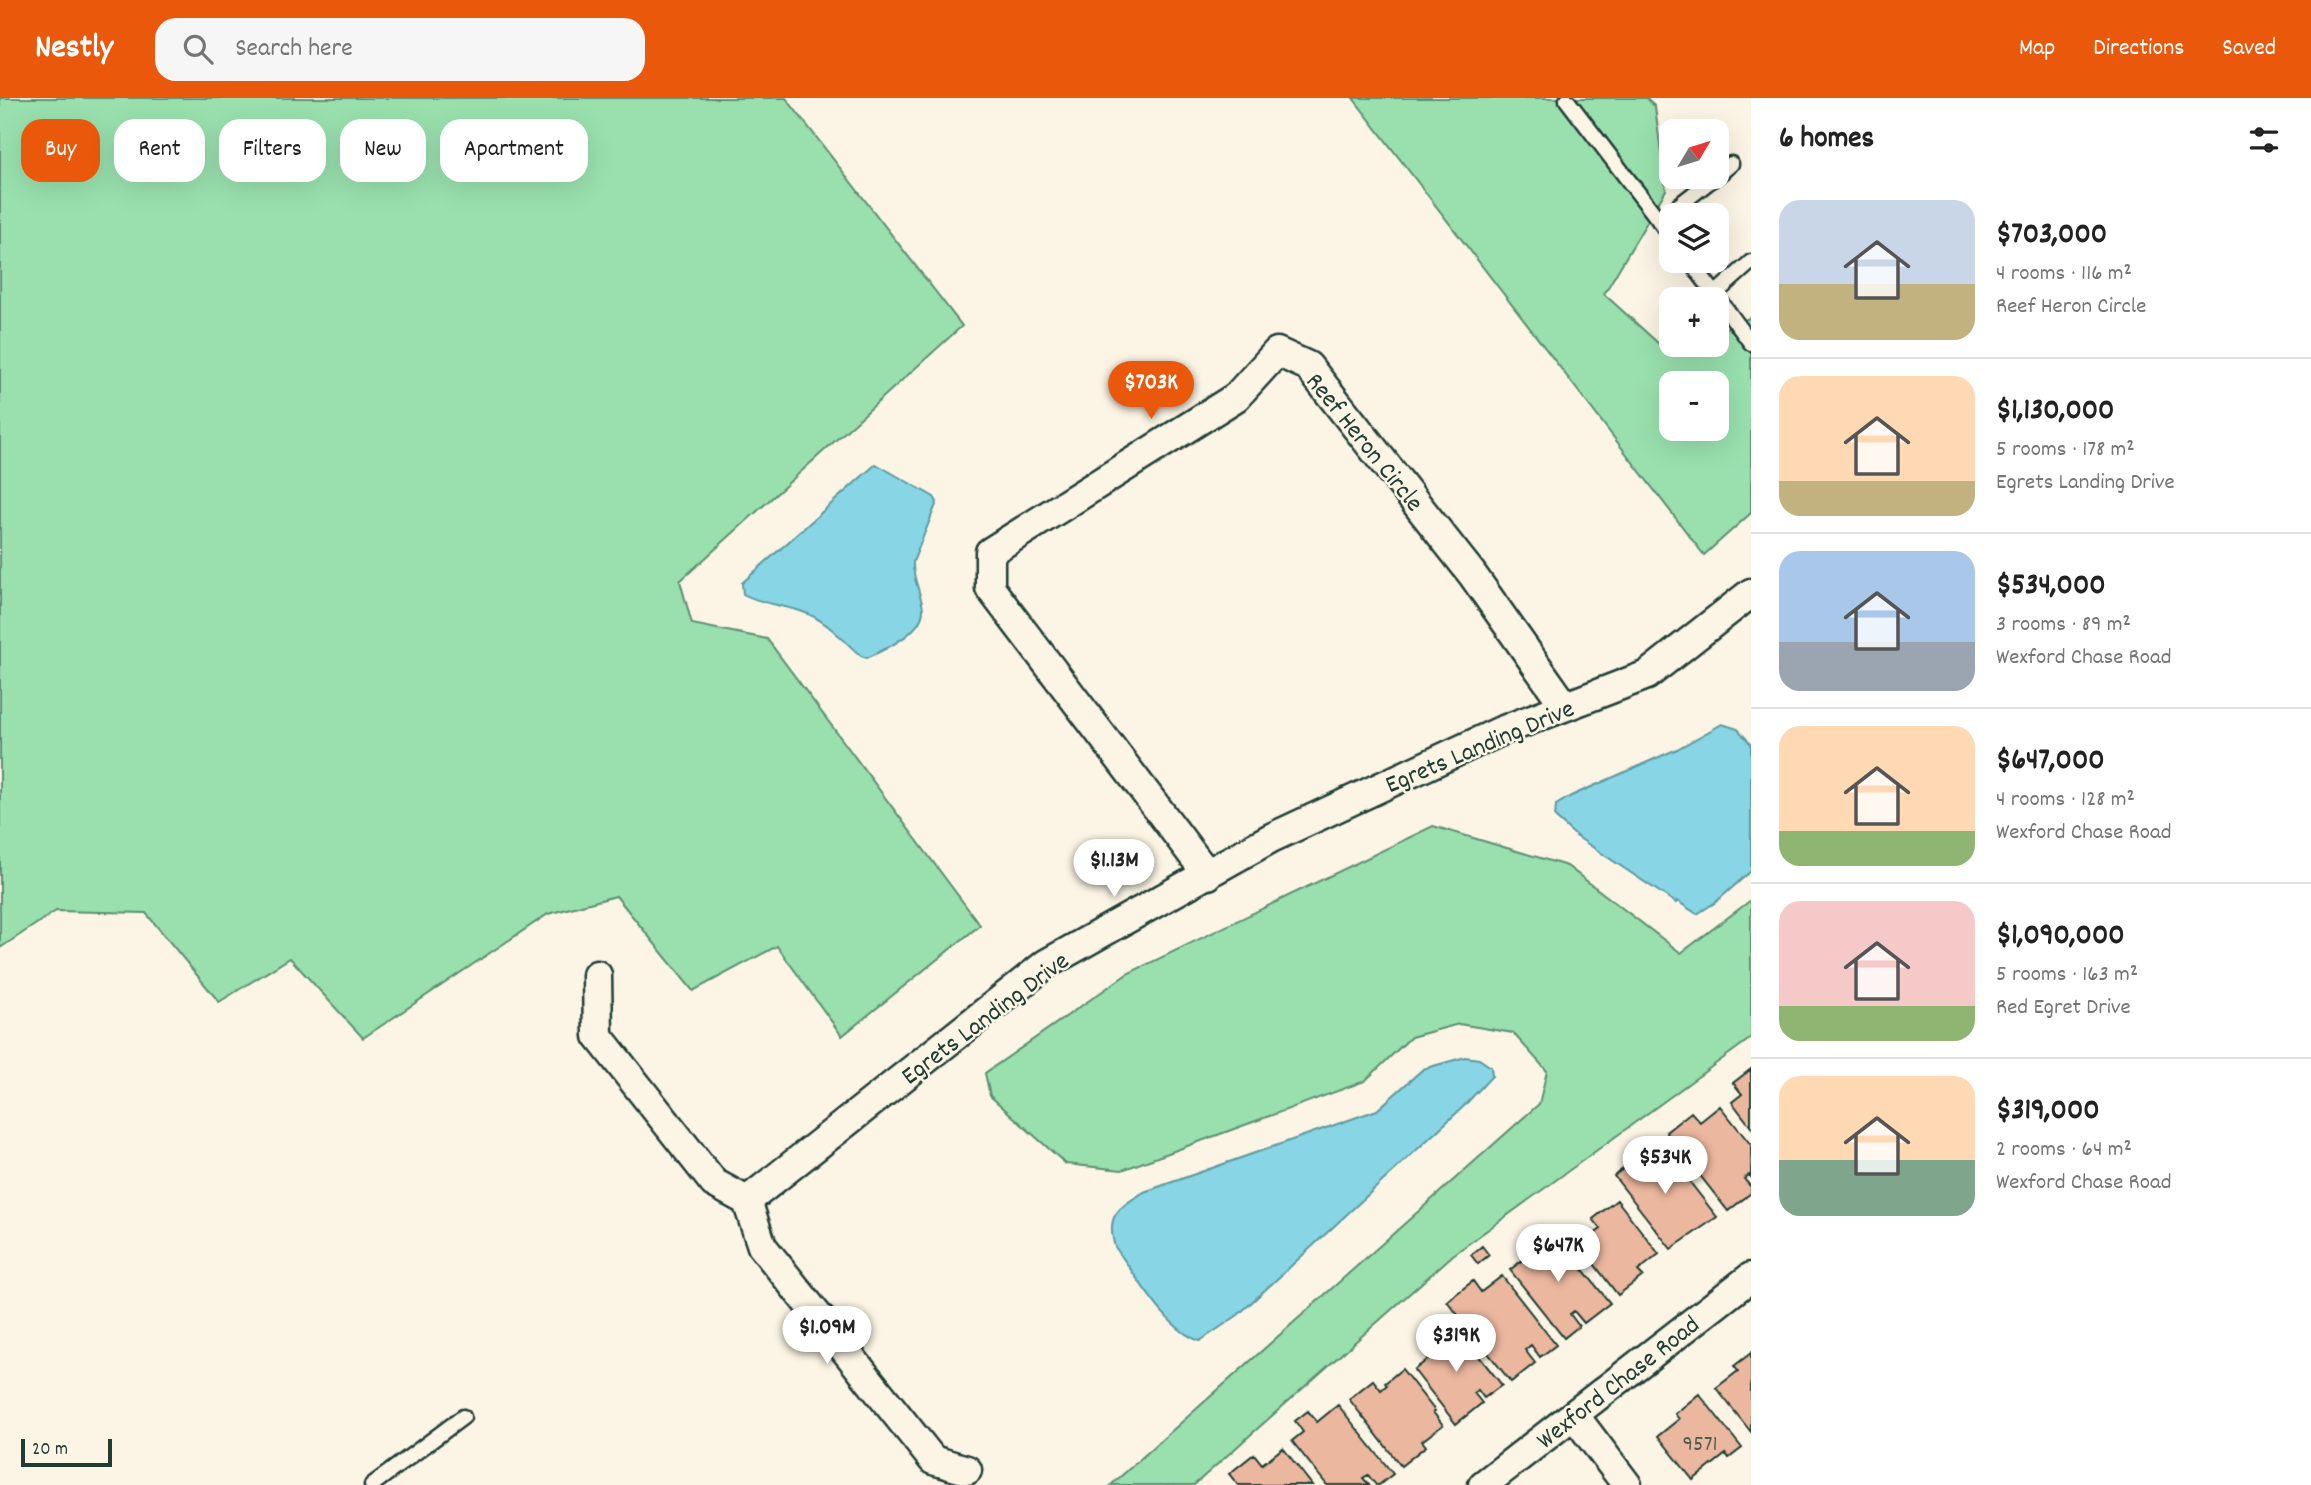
<!DOCTYPE html>
<html lang="en">
<head>
<meta charset="utf-8">
<style>
	body { margin:0; font-family:Dekko,sans-serif; background:#f6f6f6; color:#222; height:100vh; display:flex; flex-direction:column; font-size:26px; white-space:nowrap }
	* { box-sizing:border-box; margin:0 }
	p { font-size:23px; color:#767676 }
	.icon { flex:none; width:38px; height:38px; fill:none; stroke:currentColor; stroke-width:2; stroke-linecap:round; stroke-linejoin:round }
	.map { position:relative; flex:1; overflow:hidden }
	.panel { display:flex; flex-direction:column; background:#fff; width:560px }
	.panel>* { flex:none }
	.top-card { position:absolute; left:21px; top:21px; width:665px; height:63px; display:flex; gap:14px }
	.needle { width:46px; rotate:52deg }
	.tools { position:absolute; left:1659px; top:21px; display:grid; gap:14px }
	.tools a { display:grid; place-items:center; width:70px; height:70px; border-radius:14px; background:#fff; box-shadow:0 7px 28px #0002; font-size:35px }
	.scale { position:absolute; left:21px; bottom:18px; width:91px; box-sizing:border-box; padding-left:7px; border:4px solid #1f3d34; border-top:0; font-size:19px; line-height:24px; white-space:nowrap; color:#1f3d34; -webkit-text-stroke:5px #fcf5e5; paint-order:stroke }
	.price { position:absolute; translate:-50% -60px; padding:0 16px; border-radius:24px; background:#fff; color:#222; font-size:23px; line-height:46px; filter:drop-shadow(0 2px 4px #0008) }
	.price::after { content:''; position:absolute; left:50%; top:42px; width:21px; height:16px; margin-left:-10px; background:inherit; clip-path:polygon(0 0,100% 0,50% 100%) }
	.price.current { background:#ea580c; color:#fff }
	ul { padding:0; list-style:none }
	li { display:flex; align-items:center; gap:21px; height:175px; padding:0 28px }
	li+li { border-top:2px solid #e0e0e0 }
	li span { display:grid; place-items:center; flex:none; width:196px; height:140px; border-radius:21px; color:#555 }
	li>.icon { margin-inline-start:auto }
	span .icon { width:84px; height:84px; fill:#fffc; stroke-width:1 }
	li b { font-size:30px }
	h2 { display:flex; justify-content:space-between; align-items:center; height:84px; padding:0 28px; font-size:30px }
	.tag { padding:0 24px; border-radius:21px; background:#fff; box-shadow:0 7px 28px #0002; font-size:24px; line-height:63px }
	.tag.current { background:#ea580c; color:#fff }
	header { display:flex; align-items:center; gap:42px; box-sizing:border-box; height:98px; padding:0 35px; background:#ea580c; color:#fff }
	header strong { font-size:33px }
	nav { display:flex; gap:38px; margin-inline-start:auto; font-size:24px }
	.search { width:490px; height:63px; background:#f6f6f6; display:flex; align-items:center; gap:18px; box-sizing:border-box; padding:0 24px; border-radius:21px; color:#767676; font-size:26px }
	main { display:flex; flex:1; min-height:0 }
	.map>svg:first-child { display:block }
	.green { fill:#99e0ae; stroke:#5c8e71; stroke-width:2; fill-rule:evenodd }
	.water { fill:#87d5e5; stroke:#5d989e; stroke-width:2 }
	.building { fill:#ebb79e; stroke:#1f3d34; stroke-width:2 }
	.lines { fill:none; stroke-linecap:round; stroke-linejoin:round }
	.service-casing { stroke:#1f3d34; stroke-width:19 }
	.minor-casing { stroke:#1f3d34; stroke-width:33 }
	.service { stroke:#fcf5e5; stroke-width:14 }
	.minor { stroke:#fcf5e5; stroke-width:28 }
	.labels { text-anchor:middle; stroke-width:5; stroke-linejoin:round; paint-order:stroke }
	.number-label { font-size:23px; fill:#525c4e }
	.street-label { font-size:26px; fill:#1f3d34; stroke:#fcf5e5 }
</style>
</head>
<body>
<header>
<strong>Nestly</strong>
<div class="search"><svg class="icon" aria-label="search" viewBox="0 0 24 24"><circle cx="10" cy="10" r="6"/><path d="M15 15l6 6"/></svg>Search here</div>
<nav><a>Map</a><a>Directions</a><a>Saved</a></nav>
</header>
<main>
<div class="map">
<svg width="1751" height="1387" viewBox="0 0 1751 1387">
	<rect width="100%" height="100%" fill="#fcf5e5"/>
	<filter id="ink" filterUnits="userSpaceOnUse"><feTurbulence type="fractalNoise" baseFrequency=".0143" numOctaves="2"/><feDisplacementMap in="SourceGraphic" scale="14" xChannelSelector="R" yChannelSelector="G"/><feConvolveMatrix kernelMatrix="1 2 1 2 8 2 1 2 1" color-interpolation-filters="sRGB"/></filter>
	<g filter="url(#ink)">
		<path class="green" d="M0,0H786L962,228L680,483L692,526L767,541L980,827L842,938L777,848L693,893L616,798L548,816L363,940L290,860L219,904L146,815L56,813L0,850Z
			M1353,0H1647L1655,9L1666,92L1604,196L1669,255L1688,247H1717V234L1751,219V415L1704,457ZM1671,285H1717V331H1671Z
			M1433,728L1567,768L1681,855L1751,802V940L1453,1157L1194,1387H1111L1539,1006L1547,973L1513,935L1459,926L1411,939L1365,983L1122,1072L1066,1066L990,998L985,975L1127,876Z"/>
		<path class="water" d="M876,366L934,399L937,404L913,464C912,481 922,496 923,512C923,534 884,552 867,560L861,558C844,543 825,521 803,514C783,507 761,506 743,496L742,485Z
			M1722,626L1738,631L1751,646V773L1716,804L1697,816L1677,803L1676,805L1576,738L1555,719L1556,707L1571,698L1677,651Z
			M1465,959L1479,961L1491,969L1492,978L1463,1009L1238,1217L1200,1243C1166,1232 1136,1177 1115,1149C1105,1116 1119,1110 1144,1094L1377,1012L1423,971Z"/>
		<path class="building" d="M1751,971V1029L1732,1004L1742,996L1733,985Z
			M1720,1008L1751,1047V1079L1749,1077L1744,1081L1751,1089V1095L1728,1113L1666,1034L1691,1014L1700,1024Z
			M1658,1043L1717,1119L1671,1151L1614,1078Z
			M1617,1102L1659,1156L1638,1173L1643,1178L1618,1197L1577,1144L1592,1133L1594,1136L1601,1131L1593,1121Z
			M1536,1135L1544,1146L1555,1137L1610,1205L1584,1225L1574,1213L1570,1216L1579,1228L1564,1240L1510,1172L1531,1155L1523,1145Z
			M1482,1148L1489,1157L1478,1166L1471,1157Z
			M1502,1178L1556,1247L1540,1259L1531,1247L1525,1252L1535,1265L1511,1284L1447,1203L1473,1183L1481,1194Z
			M1453,1226L1502,1287L1484,1300L1478,1292L1474,1295L1482,1305L1456,1326L1414,1272L1435,1256L1427,1246Z
			M1751,1255V1334L1716,1290L1738,1273L1734,1268Z
			M1402,1271L1435,1313L1433,1314L1443,1327L1422,1343L1426,1348L1401,1368L1349,1301L1373,1282L1381,1292L1387,1287L1385,1285Z
			M1699,1296L1742,1350L1729,1360L1726,1356L1693,1382L1658,1338L1679,1321L1675,1316Z
			M1338,1307L1393,1376L1379,1387H1376L1368,1377L1363,1380L1369,1387H1327L1292,1343L1303,1334L1295,1323L1308,1313L1317,1324Z
			M1283,1350L1312,1387H1238L1229,1376L1254,1356L1262,1366Z"/>
		<g class="lines">
			<defs>
				<path id="service" d="M1567,2L1671,138
					M1717,78L1731,66
					M1659,123L1715,79
					M1690,163L1715,196L1751,164
					M1715,196L1751,245
					M372,1387L463,1319"/>
				<path id="minor" d="M1208,777L990,490V454L1236,299L1277,254L1308,268L1472,476L1565,608
					M597,877L598,938L714,1085L747,1103L1046,866L1271,740L1501,633L1647,577L1751,495
					M747,1103L762,1148L933,1362L967,1372
					M1574,1317L1627,1387
					M1483,1387L1751,1179"/>
			</defs>
			<use href="#service" class="service-casing"/>
			<use href="#minor" class="minor-casing"/>
			<use href="#service" class="service"/>
			<use href="#minor" class="minor"/>
		</g>
	</g>
	<g class="labels">
		<g class="number-label">
			<text x="1700" y="1352">9571</text>
		</g>
		<g class="street-label">
			<text transform="translate(1366 343) rotate(51)" y="9">Reef Heron Circle</text>
			<text transform="translate(1479 647) rotate(-23)" y="9">Egrets Landing Drive</text>
			<text transform="translate(984 919) rotate(-37)" y="9">Egrets Landing Drive</text>
			<text transform="translate(1617 1283) rotate(-38)" y="9">Wexford Chase Road</text>
		</g>
	</g>
</svg>
<div class="tools">
<a><svg class="needle" viewBox="-14 -14 28 28"><path d="M0-13l5 13h-10z" fill="#e53935"/><path d="M0 13l5-13h-10z" fill="#767676"/></svg></a>
<a><svg class="icon" aria-label="layers" viewBox="0 0 24 24"><path d="M12 4l9 5-9 5-9-5zM3 14l9 5 9-5"/></svg></a>
<a>+</a>
<a>−</a>
</div>
<div class="scale">20 m</div>
<b class="price current" style="left:1151px;top:323px">$703K</b>
<b class="price" style="left:1114px;top:801px">$1.13M</b>
<b class="price" style="left:1665px;top:1098px">$534K</b>
<b class="price" style="left:1558px;top:1186px">$647K</b>
<b class="price" style="left:827px;top:1268px">$1.09M</b>
<b class="price" style="left:1456px;top:1276px">$319K</b>
<div class="top-card">
<a class="tag current">Buy</a>
<a class="tag">Rent</a>
<a class="tag">Filters</a>
<a class="tag">New</a>
<a class="tag">Apartment</a>
</div>
</div>
<section class="panel">
<h2>6 homes<svg class="icon" aria-label="filters" viewBox="0 0 24 24"><path d="M4 7h16M4 17h16"/><circle cx="9" cy="7" r="2"/><circle cx="15" cy="17" r="2"/></svg></h2>
<ul>
<li><span style="background:linear-gradient(#c9d6e8 60%,#c2b280 0)"><svg class="icon" aria-label="home" viewBox="0 0 24 24"><path d="M3 11l9-7 9 7M6 9v11h12V9"/></svg></span><div><b>$703,000</b><p>4 rooms · 116 m²</p><p>Reef Heron Circle</p></div></li>
<li><span style="background:linear-gradient(#ffd9b3 75%,#c2b280 0)"><svg class="icon" aria-label="home" viewBox="0 0 24 24"><path d="M3 11l9-7 9 7M6 9v11h12V9"/></svg></span><div><b>$1,130,000</b><p>5 rooms · 178 m²</p><p>Egrets Landing Drive</p></div></li>
<li><span style="background:linear-gradient(#a9c7e8 65%,#9aa5b1 0)"><svg class="icon" aria-label="home" viewBox="0 0 24 24"><path d="M3 11l9-7 9 7M6 9v11h12V9"/></svg></span><div><b>$534,000</b><p>3 rooms · 89 m²</p><p>Wexford Chase Road</p></div></li>
<li><span style="background:linear-gradient(#ffd9b3 75%,#8fb573 0)"><svg class="icon" aria-label="home" viewBox="0 0 24 24"><path d="M3 11l9-7 9 7M6 9v11h12V9"/></svg></span><div><b>$647,000</b><p>4 rooms · 128 m²</p><p>Wexford Chase Road</p></div></li>
<li><span style="background:linear-gradient(#f6c9c9 75%,#8fb573 0)"><svg class="icon" aria-label="home" viewBox="0 0 24 24"><path d="M3 11l9-7 9 7M6 9v11h12V9"/></svg></span><div><b>$1,090,000</b><p>5 rooms · 163 m²</p><p>Red Egret Drive</p></div></li>
<li><span style="background:linear-gradient(#ffd9b3 60%,#7fa58c 0)"><svg class="icon" aria-label="home" viewBox="0 0 24 24"><path d="M3 11l9-7 9 7M6 9v11h12V9"/></svg></span><div><b>$319,000</b><p>2 rooms · 64 m²</p><p>Wexford Chase Road</p></div></li>
</ul>
</section>
</main>
</body>
</html>
